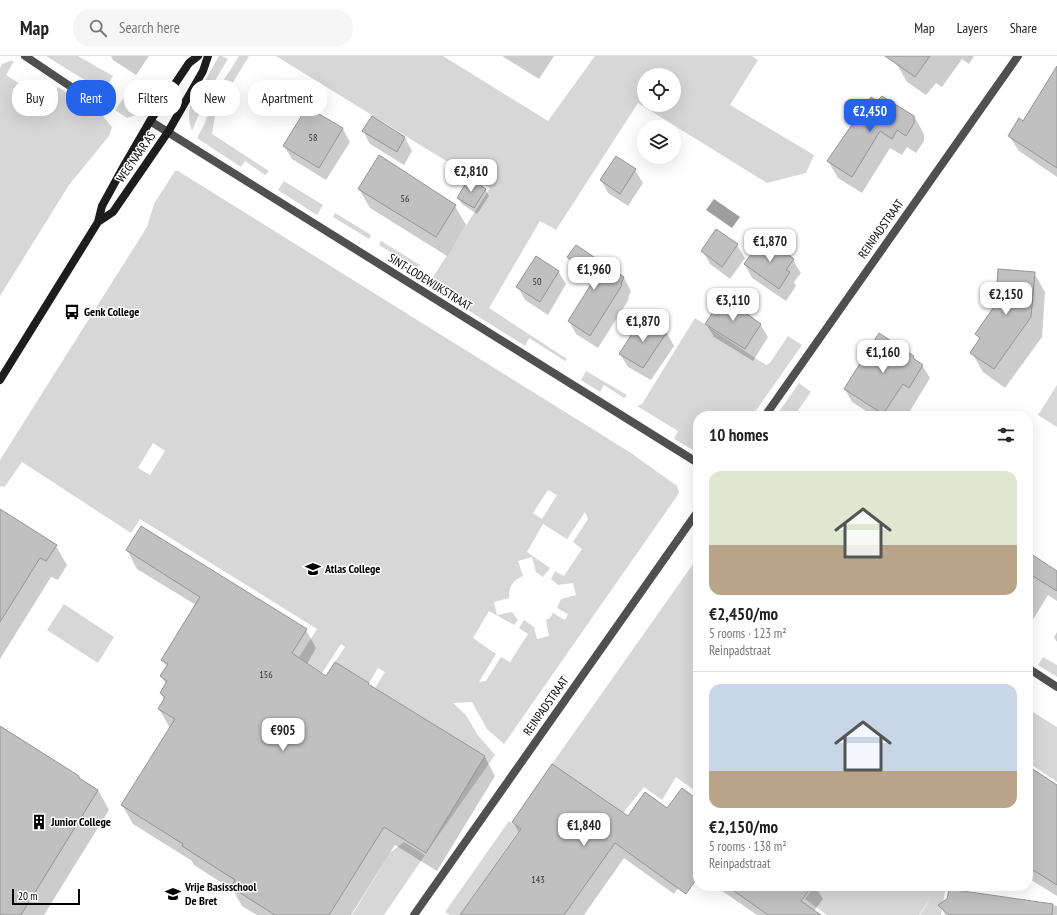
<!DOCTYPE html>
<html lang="en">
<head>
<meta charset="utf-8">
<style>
	body { margin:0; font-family:"PT Sans Narrow",sans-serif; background:#f6f6f6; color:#222; height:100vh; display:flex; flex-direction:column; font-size:15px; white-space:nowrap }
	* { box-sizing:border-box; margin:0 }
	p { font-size:13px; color:#767676 }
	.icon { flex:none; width:22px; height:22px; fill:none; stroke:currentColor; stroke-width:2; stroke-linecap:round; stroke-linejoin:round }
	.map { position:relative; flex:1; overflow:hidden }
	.side { position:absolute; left:693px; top:355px; width:340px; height:480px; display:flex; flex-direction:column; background:#fff; border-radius:16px; box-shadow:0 4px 16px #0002 }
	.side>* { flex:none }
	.banner { position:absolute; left:12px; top:24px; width:380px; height:36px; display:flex; gap:8px }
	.buttons { position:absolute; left:637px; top:12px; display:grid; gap:8px }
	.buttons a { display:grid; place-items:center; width:44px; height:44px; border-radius:50%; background:#fff; box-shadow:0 4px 16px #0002; font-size:20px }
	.scale { position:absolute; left:12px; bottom:10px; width:68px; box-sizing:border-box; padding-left:4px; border:2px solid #000; border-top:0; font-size:11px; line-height:14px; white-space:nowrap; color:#000; -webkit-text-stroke:3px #fff; paint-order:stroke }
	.price { position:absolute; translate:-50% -34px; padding:0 9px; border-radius:8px; background:#fff; color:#222; font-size:13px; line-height:26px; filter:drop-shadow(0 1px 2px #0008) }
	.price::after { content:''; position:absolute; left:50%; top:24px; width:12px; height:9px; margin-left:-6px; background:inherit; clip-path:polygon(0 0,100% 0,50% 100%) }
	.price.on { background:#2563eb; color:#fff }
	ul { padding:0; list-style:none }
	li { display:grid; align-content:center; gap:8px; height:212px; padding:0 16px }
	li+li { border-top:1px solid #e0e0e0 }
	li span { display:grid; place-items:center; height:124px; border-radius:12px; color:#555 }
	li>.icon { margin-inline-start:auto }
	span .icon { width:72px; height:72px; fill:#fffc; stroke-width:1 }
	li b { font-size:17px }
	h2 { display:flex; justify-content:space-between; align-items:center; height:48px; padding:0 16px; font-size:17px }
	.chip { padding:0 14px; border-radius:16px; background:#fff; box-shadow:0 4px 16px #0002; font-size:14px; line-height:36px }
	.chip.on { background:#2563eb; color:#fff }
	header { display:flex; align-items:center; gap:24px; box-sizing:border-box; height:56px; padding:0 20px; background:#fff; border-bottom:1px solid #e0e0e0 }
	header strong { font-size:19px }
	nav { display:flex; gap:22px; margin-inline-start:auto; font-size:14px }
	.search { width:280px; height:36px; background:#f6f6f6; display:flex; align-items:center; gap:10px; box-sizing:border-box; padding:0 14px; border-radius:16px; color:#767676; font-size:15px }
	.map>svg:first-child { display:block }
	.green { fill:#d7d7d7; fill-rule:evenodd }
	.water { fill:#9e9e9e }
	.shadow { fill:#0003 }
	.building { fill:#c0c0c0; stroke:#949494 }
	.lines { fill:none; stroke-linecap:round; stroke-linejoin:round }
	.minor { stroke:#505050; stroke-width:8 }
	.secondary { stroke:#1d1d1d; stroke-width:8 }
	.labels { text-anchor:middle; stroke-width:3; stroke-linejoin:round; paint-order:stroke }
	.number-label { font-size:10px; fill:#303030 }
	.street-label { font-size:12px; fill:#000; stroke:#fff }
	.poi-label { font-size:12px; font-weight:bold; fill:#000; stroke:#fff; text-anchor:start }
</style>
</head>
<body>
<header>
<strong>Map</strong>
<div class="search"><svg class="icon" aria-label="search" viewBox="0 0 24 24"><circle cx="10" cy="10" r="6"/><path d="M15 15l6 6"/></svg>Search here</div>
<nav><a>Map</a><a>Layers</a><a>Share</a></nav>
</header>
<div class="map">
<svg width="1057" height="859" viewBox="0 0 1057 859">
	<rect width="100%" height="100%" fill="#fff"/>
	<path class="green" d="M46,0H78L113,20L104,36Z
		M219,0H222L228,3L207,38L192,75C189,67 188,60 190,51Z
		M239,0H249L216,54L212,78L269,115L265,119L245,105L241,111L197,82L204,69L215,38Z
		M276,0H443L548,65L595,0H752L758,4L730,49L814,99L806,117L767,127L638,47L556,174L540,165L489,252L567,303L565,305L529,282L525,290L428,229L490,132ZM644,19H674V49H644Z
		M10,5H14L6,19L48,46L58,31L103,60L112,71L109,80L69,129L0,240V12L2,8Z
		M132,31L149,41L136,59L127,62L115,54Z
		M175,115H178L631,397L677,430L679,436L677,440L504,688L487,673L472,646L453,647L466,659L477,678L495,699L426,797L485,700L391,642L367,645L385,616L378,612L369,627L335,606L345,591L341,588L322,617L299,601L317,573L140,463L131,477L22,406L6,429L4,431L0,430V404L147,171L154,148ZM153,387L165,395L150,419L138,412ZM548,434L557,439L542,463L533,457ZM585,456L588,463L573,486L582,493L564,520L555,515L551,523L558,529L573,527L576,539L561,543L557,552L568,558L565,564L553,557L550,562L546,564L549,580L537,583L534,571L524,564L519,572L528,578L510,606L501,601L486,625L479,626L496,598L473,582L489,555L514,569L518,564L512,556L497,559L494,546L509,542C509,530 512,525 523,520L518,505L532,501L536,516L543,521L550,512L527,496L543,468L567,483Z
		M284,125L323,149L317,159L278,134Z
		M335,157L371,179L369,183L333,161Z
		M381,185L420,209L417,212L379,189Z
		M695,262L766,309L770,307L788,280L802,289L752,360H698V397L674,383L678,375L637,350L642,348Z
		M586,315L627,339L624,342L604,329L600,336L581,324Z
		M799,327L811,336L794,360H776Z
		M1057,329V371L1038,359Z
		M698,501V737L676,721L662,744L644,731L623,757L552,708Z
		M64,548L114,581L98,607L47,574Z
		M1043,601L1057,609V621L1038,609Z
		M1028,653L1057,671V726L1029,707L1028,708Z
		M509,765L520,773L460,859H450L445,856Z
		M404,786L425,799L384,859H352L390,797Z
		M814,830H946L941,859H920L931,842L919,859H827L805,843Z"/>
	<path class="water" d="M714,143L740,161L732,172L706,154Z"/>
	<path class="shadow" d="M111,0H149L136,19L113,4Z
		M502,0H554L539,23Z
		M901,0H974L969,8L962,3L942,31L936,27L926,39L907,26L896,7Z
		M1057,12V121L1019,95L1009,80L1024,66Z
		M878,46L914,60L924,78V85L916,97L907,91L902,99L890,92L862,137L838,122L828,105Z
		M308,53L343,73L350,86L326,124L292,103L284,90Z
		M372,62L405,82L412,95L404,109L370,88L363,75Z
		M616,101L635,114L643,127L628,150L608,137L601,124Z
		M359,133L455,150L466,169L447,200L370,152Z
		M485,133L489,140L477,158L462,148L458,142Z
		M716,174L737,189L745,202L730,223L710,208L703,195Z
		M568,202L624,222L631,235L628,242L629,243L598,292L576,278L569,265L593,227L576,215Z
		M793,204L801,217L794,226L796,230L786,245L752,222L745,209Z
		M558,215L566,228L548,259L525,244L518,231Z
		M1034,217L1045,236L1042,281L1005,332L983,316L972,297L980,284L977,278Z
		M739,248L744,257L760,268L768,281L753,305L714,281L706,268Z
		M643,263L667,277L674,290L651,324L628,311L620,298Z
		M913,300L916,305L922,309L930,322L907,360H874L852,346L845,333Z
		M0,466L56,490L67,509L58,524L51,521L0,603Z
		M127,494L306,574L316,592L307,608L327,621L368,628L369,630L485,701L495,720L437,815L395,789L351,859H257L242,850L233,834L194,809L192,805L133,768L122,749L170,672L159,653L164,644L161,637L166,628L161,620L167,611L162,604L196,549L137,513Z
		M1028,501L1057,516V545L1048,539L1028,572Z
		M1057,576V586L1054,581Z
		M0,671L98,734L109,754L44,859H0Z
		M1028,722L1057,730V840L1028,822Z
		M698,746V821L690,815L674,838L624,802L584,859H461L519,777L513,766L628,762Z
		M715,830H815L823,843L814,855L819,859H757Z
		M950,834L1057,850V859H945L940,849L948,844Z"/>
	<path class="building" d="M885,0H930L915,21Z
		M1057,10V112L1008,80L1019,62L1023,65Z
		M882,40L914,60V67L906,80L897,74L892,83L880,75L852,121L827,105L871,41L877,45Z
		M307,51L343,72L319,112L283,90Z
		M372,60L405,81L397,96L362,75Z
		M379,99L456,149L436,181L358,133Z
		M616,100L636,113L620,138L600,124Z
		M469,122L486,133L474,152L457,142Z
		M716,173L738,188L722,211L701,195Z
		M767,183L794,203L786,214L790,216L779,233L744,208L759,187L762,189Z
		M576,189L624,221L621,228L622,229L590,280L568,265L595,222L567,201Z
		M536,200L559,215L540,246L516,231Z
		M998,213L1035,216L1031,261L994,313L970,297L980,282L975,278L996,248Z
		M725,238L739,248L737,251L761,268L745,293L705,268Z
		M643,261L667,276L643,312L619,298Z
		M879,277L914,300L913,302L923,309L909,332L903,328L883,358L844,333Z
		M0,453L57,489L46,505L40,502L0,566Z
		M141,470L307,573L292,597L326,620L335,606L369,627L368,628L485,700L426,797L384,771L329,859H275L231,831L235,824L182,790L183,788L121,749L175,663L158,653L165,641L160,637L167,625L160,620L168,608L161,604L200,541L126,494Z
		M1028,496L1057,515V535L1028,517Z
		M0,670L79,720V722L98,734L21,859H0Z
		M552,708L628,760L645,736L667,752L682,732L698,744V821L686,838L615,787L564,859H460L521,773L512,766Z
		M1028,710L1057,729V829L1028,811Z
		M727,830H812L801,845L821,859H768Z
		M949,833L1053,848L1052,859H949L938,849L947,843Z"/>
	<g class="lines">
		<path class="minor" d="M25,0L98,49
			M150,65L698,407
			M765,360L1018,0
			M1028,612L1057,631
			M414,859L698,455"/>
		<path class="secondary" d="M98,166L113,156L168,76L203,15L208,0
			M0,324L98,166L102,150L125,108L150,65L189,7L198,0"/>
	</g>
	<defs>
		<symbol id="bus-bare" viewBox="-9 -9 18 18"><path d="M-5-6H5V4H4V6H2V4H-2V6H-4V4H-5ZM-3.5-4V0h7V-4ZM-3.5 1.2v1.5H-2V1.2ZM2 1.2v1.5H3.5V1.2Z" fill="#000" stroke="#fff" stroke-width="2.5" paint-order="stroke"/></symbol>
		<symbol id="school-bare" viewBox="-9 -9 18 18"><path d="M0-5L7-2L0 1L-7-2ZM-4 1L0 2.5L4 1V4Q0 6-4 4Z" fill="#000" stroke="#fff" stroke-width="2.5" paint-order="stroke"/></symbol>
		<symbol id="building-bare" viewBox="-9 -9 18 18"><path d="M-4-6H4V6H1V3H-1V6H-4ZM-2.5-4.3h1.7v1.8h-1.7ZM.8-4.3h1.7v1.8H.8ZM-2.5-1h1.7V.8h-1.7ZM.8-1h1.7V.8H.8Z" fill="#000" stroke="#fff" stroke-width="2.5" paint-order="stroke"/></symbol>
	</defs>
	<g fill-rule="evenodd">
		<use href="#bus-bare" x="61" y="245" width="22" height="22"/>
		<use href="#school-bare" x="302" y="502" width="22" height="22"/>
		<use href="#building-bare" x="28" y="755" width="22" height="22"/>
		<use href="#school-bare" x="162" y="827" width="22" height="22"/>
	</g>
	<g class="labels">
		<g class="number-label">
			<text x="313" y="85">58</text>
			<text x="405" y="146">56</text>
			<text x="537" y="229">50</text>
			<text x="266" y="622">156</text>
			<text x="538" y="827">143</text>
		</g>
		<g class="street-label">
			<text transform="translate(136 101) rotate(-55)" y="4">WEG NAAR AS</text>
			<text transform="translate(881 173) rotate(-55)" y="4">REINPADSTRAAT</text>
			<text transform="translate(430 226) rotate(32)" y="4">SINT-LODEWIJKSTRAAT</text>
			<text transform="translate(546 650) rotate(-55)" y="4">REINPADSTRAAT</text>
		</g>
		<g class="poi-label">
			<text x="84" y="260">Genk College</text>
			<text x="325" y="517">Atlas College</text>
			<text x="51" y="770">Junior College</text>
			<text x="185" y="835">Vrije Basisschool<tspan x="185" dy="14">De Bret</tspan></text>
		</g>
	</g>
</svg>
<div class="buttons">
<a><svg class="icon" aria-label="locate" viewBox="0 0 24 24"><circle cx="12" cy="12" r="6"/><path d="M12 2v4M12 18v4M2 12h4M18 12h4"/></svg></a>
<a><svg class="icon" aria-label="layers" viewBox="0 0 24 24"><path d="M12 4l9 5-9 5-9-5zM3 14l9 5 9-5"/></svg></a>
</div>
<div class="scale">20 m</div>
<b class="price on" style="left:870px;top:77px">€2,450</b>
<b class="price" style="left:471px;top:137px">€2,810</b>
<b class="price" style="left:770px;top:207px">€1,870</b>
<b class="price" style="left:594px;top:235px">€1,960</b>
<b class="price" style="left:1006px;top:260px">€2,150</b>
<b class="price" style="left:733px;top:266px">€3,110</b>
<b class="price" style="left:643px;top:287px">€1,870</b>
<b class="price" style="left:883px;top:318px">€1,160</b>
<b class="price" style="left:283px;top:696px">€905</b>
<b class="price" style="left:584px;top:791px">€1,840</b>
<div class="banner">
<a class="chip">Buy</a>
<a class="chip on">Rent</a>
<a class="chip">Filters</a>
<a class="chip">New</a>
<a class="chip">Apartment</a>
</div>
<section class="side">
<h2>10 homes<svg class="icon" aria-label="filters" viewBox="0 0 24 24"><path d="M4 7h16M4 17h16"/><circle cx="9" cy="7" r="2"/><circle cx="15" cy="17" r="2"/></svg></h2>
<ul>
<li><span style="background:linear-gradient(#dfe7d0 60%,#b9a48a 0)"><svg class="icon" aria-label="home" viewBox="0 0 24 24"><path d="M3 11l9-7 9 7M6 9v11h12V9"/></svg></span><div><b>€2,450/mo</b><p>5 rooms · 123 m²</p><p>Reinpadstraat</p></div></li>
<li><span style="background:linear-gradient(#c9d6e8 70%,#b9a48a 0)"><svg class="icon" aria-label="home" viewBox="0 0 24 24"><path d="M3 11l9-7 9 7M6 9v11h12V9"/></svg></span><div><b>€2,150/mo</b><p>5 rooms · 138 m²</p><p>Reinpadstraat</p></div></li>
</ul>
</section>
</div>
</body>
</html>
